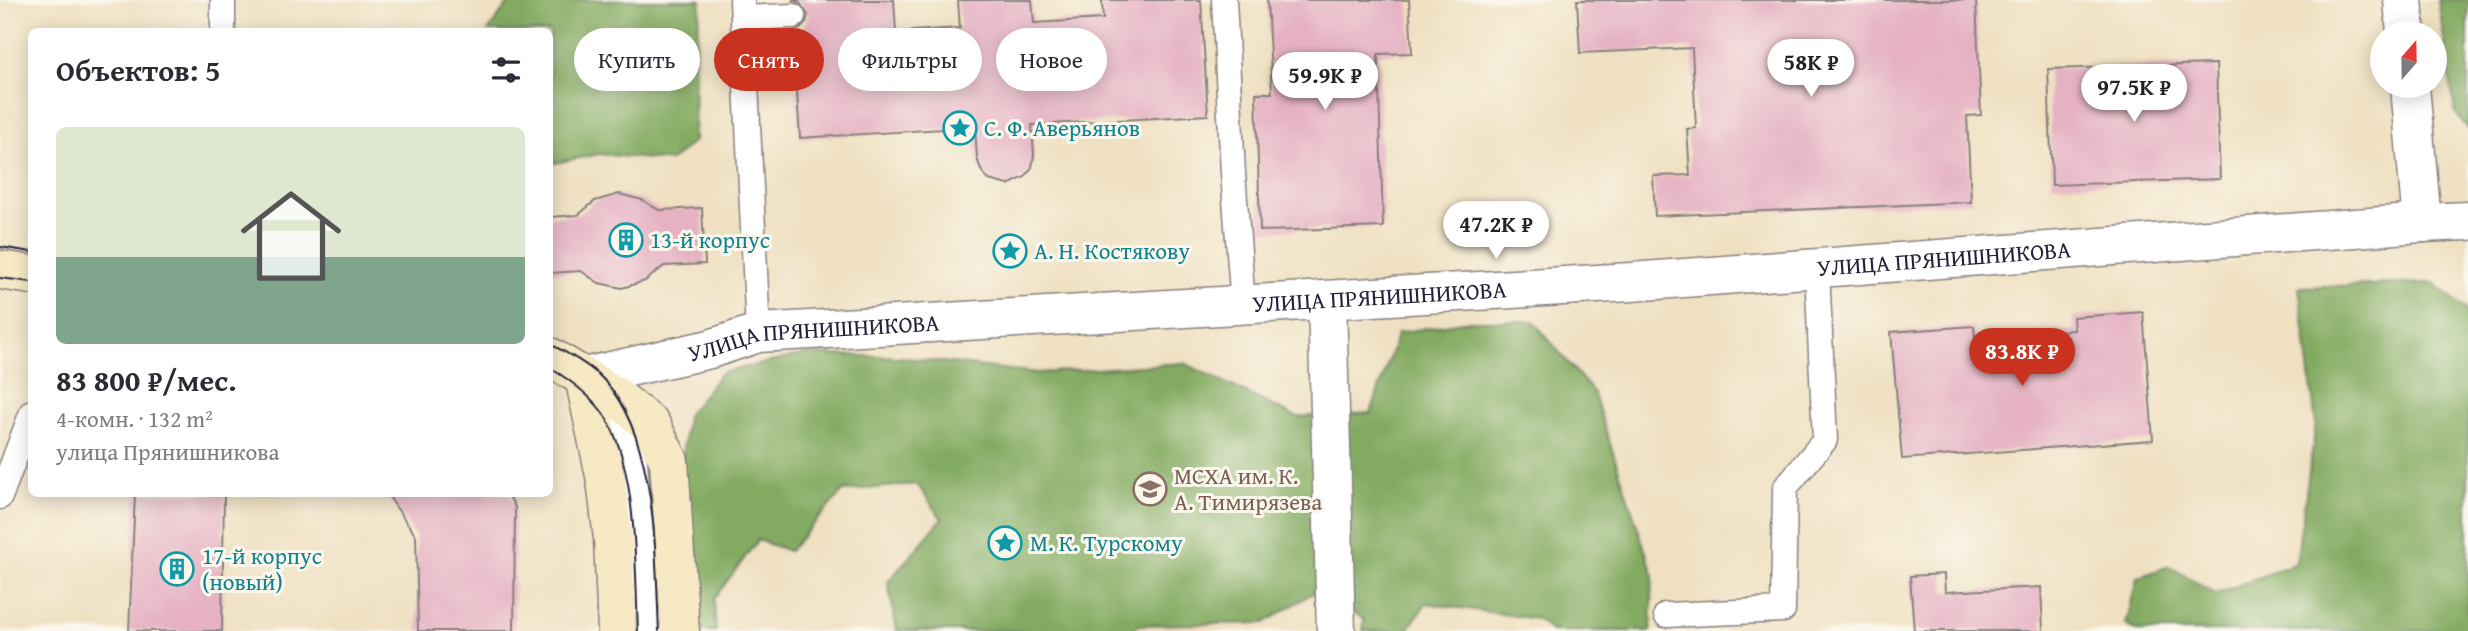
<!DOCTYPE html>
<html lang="ru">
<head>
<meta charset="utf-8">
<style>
	body { margin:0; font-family:"Gentium Book Plus",serif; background:#f7f7f7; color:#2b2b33; height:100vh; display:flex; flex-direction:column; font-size:26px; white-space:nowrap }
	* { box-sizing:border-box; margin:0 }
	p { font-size:23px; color:#7c7c81 }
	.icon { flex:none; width:38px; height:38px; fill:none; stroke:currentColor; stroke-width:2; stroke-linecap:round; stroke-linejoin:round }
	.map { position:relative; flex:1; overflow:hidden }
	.sheet { position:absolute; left:28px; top:28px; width:525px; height:469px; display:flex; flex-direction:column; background:#fff; border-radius:10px; box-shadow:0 4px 18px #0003 }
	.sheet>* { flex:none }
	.guide { position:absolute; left:574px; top:28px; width:665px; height:63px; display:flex; gap:14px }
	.needle { width:46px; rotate:20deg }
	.controls { position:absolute; left:2370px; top:21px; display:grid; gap:14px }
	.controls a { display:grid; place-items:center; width:77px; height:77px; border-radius:50%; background:#fff; box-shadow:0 4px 18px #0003; font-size:35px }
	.price { position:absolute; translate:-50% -60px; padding:0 16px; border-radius:24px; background:#fff; color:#222; font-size:23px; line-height:46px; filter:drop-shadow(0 2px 4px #0008) }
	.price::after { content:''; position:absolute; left:50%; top:42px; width:21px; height:16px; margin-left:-10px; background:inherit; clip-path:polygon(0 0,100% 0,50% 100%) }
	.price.selected { background:#c8321e; color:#fff }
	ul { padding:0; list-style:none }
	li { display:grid; align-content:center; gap:14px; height:371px; padding:0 28px }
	li span { display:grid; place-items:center; height:217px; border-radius:10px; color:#555 }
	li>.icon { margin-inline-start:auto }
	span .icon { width:126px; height:126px; fill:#fffc; stroke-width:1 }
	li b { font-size:30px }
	h2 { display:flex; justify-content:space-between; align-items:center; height:84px; padding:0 28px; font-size:30px }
	.chip { padding:0 24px; border-radius:32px; background:#fff; box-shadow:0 4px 18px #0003; font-size:24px; line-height:63px }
	.chip.selected { background:#c8321e; color:#fff }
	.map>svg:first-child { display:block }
	.forest { fill:#82aa61; stroke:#52664e; stroke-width:2 }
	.building { fill:#e5b1c3 }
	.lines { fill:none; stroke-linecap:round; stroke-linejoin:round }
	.lane-casing { stroke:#88817e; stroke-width:27 }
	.street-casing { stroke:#88817e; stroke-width:41 }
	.secondary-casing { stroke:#88817e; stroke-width:41 }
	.lane { stroke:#fff; stroke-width:24 }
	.street { stroke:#fff; stroke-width:38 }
	.secondary { stroke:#f6e9c3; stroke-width:38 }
	.tram { stroke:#22223b; stroke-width:2 }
	.labels { text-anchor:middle; stroke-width:6; stroke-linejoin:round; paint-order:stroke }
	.culture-label { font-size:23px; fill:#0d838f; stroke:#fbf7ec; text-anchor:start }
	.street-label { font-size:23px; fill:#22223b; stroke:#fbf7ec }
	.education-label { font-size:23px; fill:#785e54; stroke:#fbf7ec; text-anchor:start }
</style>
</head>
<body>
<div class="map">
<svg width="2468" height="631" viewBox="0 0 2468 631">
	<rect width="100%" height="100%" fill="#fbf7ec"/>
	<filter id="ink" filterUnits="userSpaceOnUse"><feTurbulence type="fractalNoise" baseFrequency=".0143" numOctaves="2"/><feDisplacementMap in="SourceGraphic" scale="14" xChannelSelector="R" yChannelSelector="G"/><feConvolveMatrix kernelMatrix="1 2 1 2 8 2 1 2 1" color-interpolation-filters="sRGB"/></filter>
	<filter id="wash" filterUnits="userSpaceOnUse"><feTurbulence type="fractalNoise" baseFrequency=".00686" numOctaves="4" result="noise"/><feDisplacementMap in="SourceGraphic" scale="28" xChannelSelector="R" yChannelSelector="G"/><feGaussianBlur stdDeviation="1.57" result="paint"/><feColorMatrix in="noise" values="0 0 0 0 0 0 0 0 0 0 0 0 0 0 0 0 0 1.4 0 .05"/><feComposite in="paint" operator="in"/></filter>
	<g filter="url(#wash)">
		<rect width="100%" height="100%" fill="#efe0c1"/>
		<path class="forest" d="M511,0H701L695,59L694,141L671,161L599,154L550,164V32L488,31Z
			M2438,0H2468V129L2455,111Z
			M2434,283L2468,311V631H2138L2126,625L2137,578L2169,566L2216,594L2296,563L2316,424L2299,287Z
			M1468,321H1533L1593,392L1653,574L1651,631H1551L1537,619L1426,603L1407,631H1363L1364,619L1316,591L1264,623L1138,625L1132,631H897L888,582L942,519L917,484L843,491L789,551L758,540L714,599L716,631H684L680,475L687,416L721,373L806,354L899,357L1037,373L1184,363L1296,417L1371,413L1398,333Z"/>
		<g id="blocks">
			<path class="building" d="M792,0H894L896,32L960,28L958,0H1032L1034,23L1103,19L1102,0H1201L1208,115L1032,125L1034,155L1032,167L1025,177L1008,185L989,180L981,170L977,158L975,127L800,138L793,31L800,29L806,23L808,15L800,3Z
				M1267,0H1409L1412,53L1378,54L1383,227L1260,231L1256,93H1272Z
				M1577,0H1976L1981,115L1967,116L1971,202L1655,216L1653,176L1690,175L1687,129L1696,128L1692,48L1580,53Z
				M2216,64L2220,179L2052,185L2048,69Z
				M619,194L642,200L659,210L702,208L705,264L664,266L645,281L622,288L599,283L581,271L550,273V217L578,215L595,201Z
				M2143,312L2153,440L1902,459L1891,332L1974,326L1975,337L2074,330L2073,317Z
				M135,494H224L222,631H129Z
				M387,494H508L515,507L514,631H418L416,536Z
				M1944,574L1945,592L2041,587L2043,631H1914L1910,576Z"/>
		</g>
	</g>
	<g filter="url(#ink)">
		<use href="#blocks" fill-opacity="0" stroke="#88817e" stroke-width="2"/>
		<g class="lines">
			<defs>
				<path id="lane" d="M223,0V32
					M742,0L758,333
					M1224,0L1233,173L1243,305
					M743,18L793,16
					M603,398L613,409L635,462L649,631
					M0,497L32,412
					M1666,615L1783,610L1785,488L1825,440L1817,270"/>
				<g id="street">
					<path d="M2403,0L2406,33"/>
					<path d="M2410,86L2422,223"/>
					<path d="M1327,301L1336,631"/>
					<path id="s1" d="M584,377L710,349L758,333L1631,282L2422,223L2468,221"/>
				</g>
				<path id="secondary" d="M0,270L32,275
					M550,357L614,395L651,425L669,461L680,631
					M584,377L606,480L613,539L617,631"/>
			</defs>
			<use href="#lane" class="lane-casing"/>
			<use href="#street" class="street-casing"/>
			<use href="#secondary" class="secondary-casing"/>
			<use href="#lane" class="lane"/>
			<use href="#street" class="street"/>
			<use href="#secondary" class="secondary"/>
			<path class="tram" d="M0,247L32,252
				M0,278L32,282
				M550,344C567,353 590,365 603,379C658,439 655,554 659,631
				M550,368C570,380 589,394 603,413C638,464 635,570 638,631"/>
		</g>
	</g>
	<defs>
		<symbol id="sight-ring" viewBox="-11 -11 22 22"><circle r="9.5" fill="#fbf7ec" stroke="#0f9aa8" stroke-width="1.5"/><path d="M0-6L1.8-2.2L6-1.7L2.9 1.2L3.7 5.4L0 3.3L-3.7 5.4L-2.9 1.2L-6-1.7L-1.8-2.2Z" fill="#0f9aa8"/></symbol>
		<symbol id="building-ring" viewBox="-11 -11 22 22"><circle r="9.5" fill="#fbf7ec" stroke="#0f9aa8" stroke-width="1.5"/><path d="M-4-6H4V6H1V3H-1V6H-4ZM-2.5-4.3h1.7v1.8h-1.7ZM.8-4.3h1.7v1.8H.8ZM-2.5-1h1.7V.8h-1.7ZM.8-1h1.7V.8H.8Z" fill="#0f9aa8"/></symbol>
		<symbol id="university-ring" viewBox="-11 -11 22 22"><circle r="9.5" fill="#fbf7ec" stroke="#8d6e63" stroke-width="1.5"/><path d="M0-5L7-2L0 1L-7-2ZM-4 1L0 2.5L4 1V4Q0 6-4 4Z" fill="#8d6e63"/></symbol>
	</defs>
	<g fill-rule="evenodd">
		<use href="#sight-ring" x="941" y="109" width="38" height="38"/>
		<use href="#building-ring" x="607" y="221" width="38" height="38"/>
		<use href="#sight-ring" x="991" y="232" width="38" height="38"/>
		<use href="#university-ring" x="1131" y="470" width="38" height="38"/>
		<use href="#sight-ring" x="986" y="524" width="38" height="38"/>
		<use href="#building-ring" x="158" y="550" width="38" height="38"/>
	</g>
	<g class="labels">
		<g class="culture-label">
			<text x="984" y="136">С. Ф. Аверьянов</text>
			<text x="650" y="248">13-й корпус</text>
			<text x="1034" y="259">А. Н. Костякову</text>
			<text x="1030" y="551">М. К. Турскому</text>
			<text x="202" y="564">17-й корпус<tspan x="202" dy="26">(новый)</tspan></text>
		</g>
		<g class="street-label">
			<text dy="8" stroke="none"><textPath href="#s1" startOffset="1368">УЛИЦА ПРЯНИШНИКОВА</textPath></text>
			<text dy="8" stroke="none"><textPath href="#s1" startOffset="802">УЛИЦА ПРЯНИШНИКОВА</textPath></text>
			<text dy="8" stroke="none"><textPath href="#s1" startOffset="234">УЛИЦА ПРЯНИШНИКОВА</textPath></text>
		</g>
		<g class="education-label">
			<text x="1174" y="484">МСХА им. К.<tspan x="1174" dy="26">А. Тимирязева</tspan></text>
		</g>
	</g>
</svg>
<div class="controls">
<a><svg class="needle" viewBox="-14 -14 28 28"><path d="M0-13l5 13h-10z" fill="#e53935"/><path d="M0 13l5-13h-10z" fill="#7c7c81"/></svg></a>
</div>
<b class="price" style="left:1811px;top:99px">58K ₽</b>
<b class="price" style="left:1325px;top:112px">59.9K ₽</b>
<b class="price" style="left:2134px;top:124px">97.5K ₽</b>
<b class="price" style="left:1496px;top:261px">47.2K ₽</b>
<b class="price selected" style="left:2022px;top:388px">83.8K ₽</b>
<div class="guide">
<a class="chip">Купить</a>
<a class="chip selected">Снять</a>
<a class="chip">Фильтры</a>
<a class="chip">Новое</a>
</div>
<section class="sheet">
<h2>Объектов: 5<svg class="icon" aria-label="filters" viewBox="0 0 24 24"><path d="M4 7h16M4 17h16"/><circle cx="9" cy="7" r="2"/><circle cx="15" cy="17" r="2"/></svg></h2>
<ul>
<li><span style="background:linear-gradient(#dfe7d0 60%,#7fa58c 0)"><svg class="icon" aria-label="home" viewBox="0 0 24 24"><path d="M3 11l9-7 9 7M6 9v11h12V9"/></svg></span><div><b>83 800 ₽/мес.</b><p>4-комн. · 132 m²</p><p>улица Прянишникова</p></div></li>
</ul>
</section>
</div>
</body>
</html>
